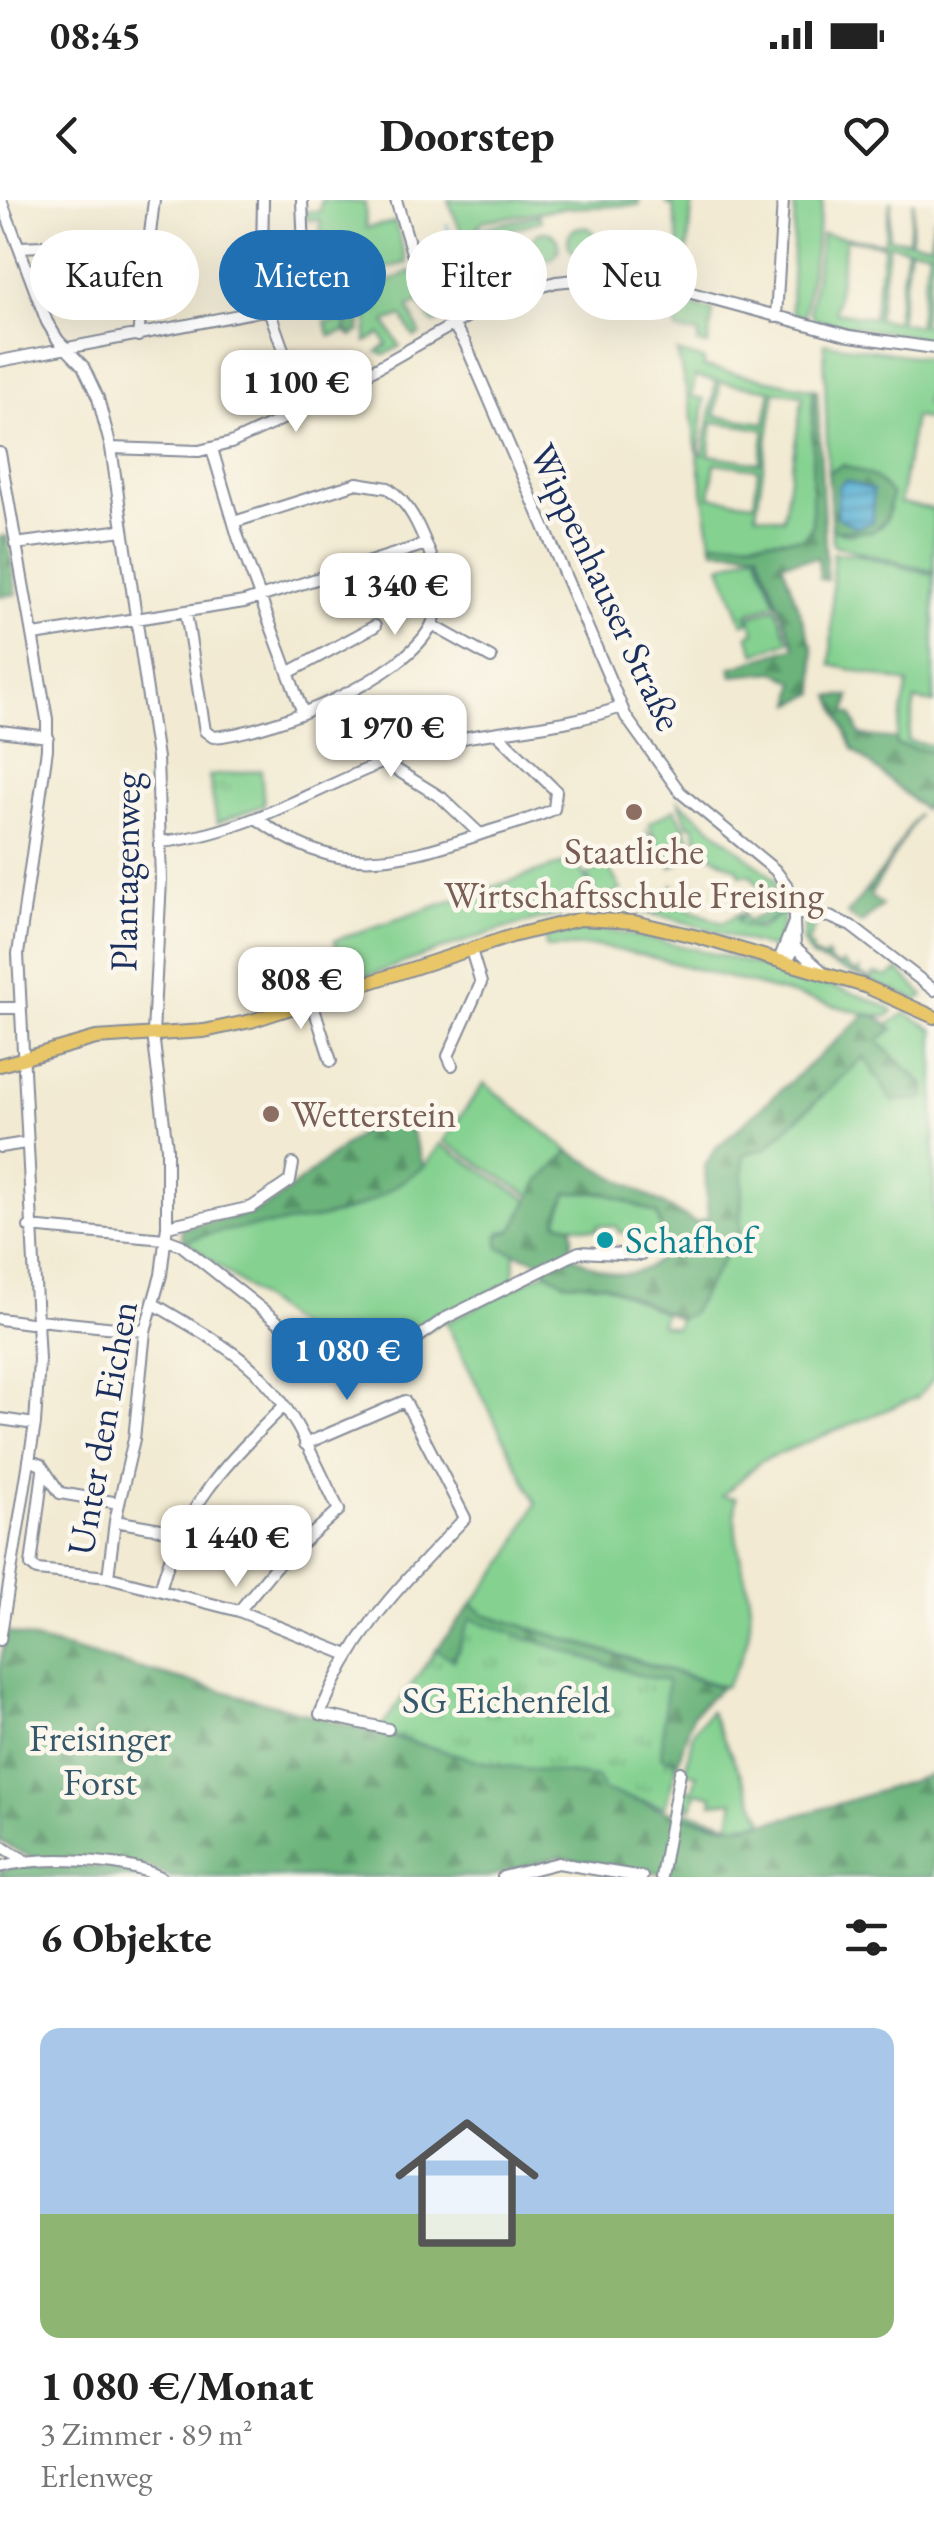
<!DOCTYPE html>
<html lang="de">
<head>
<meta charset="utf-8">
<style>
	body { margin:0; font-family:"EB Garamond",serif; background:#f6f6f6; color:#222; height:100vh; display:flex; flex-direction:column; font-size:38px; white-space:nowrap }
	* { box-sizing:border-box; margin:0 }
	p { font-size:32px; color:#767676 }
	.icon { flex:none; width:55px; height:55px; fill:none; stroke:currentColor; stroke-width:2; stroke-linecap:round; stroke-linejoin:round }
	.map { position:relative; height:1677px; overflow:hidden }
	.panel { display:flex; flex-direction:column; background:#fff; flex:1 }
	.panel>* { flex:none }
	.guide { position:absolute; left:30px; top:30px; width:875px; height:90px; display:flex; gap:20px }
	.price { position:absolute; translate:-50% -85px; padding:0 22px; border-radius:20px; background:#fff; color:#222; font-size:32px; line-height:65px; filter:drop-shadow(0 2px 5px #0008) }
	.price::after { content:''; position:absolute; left:50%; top:60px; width:30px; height:22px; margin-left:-15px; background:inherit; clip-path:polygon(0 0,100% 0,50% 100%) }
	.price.on { background:#1f6fb2; color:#fff }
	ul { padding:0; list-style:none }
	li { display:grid; align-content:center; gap:20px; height:530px; padding:0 40px }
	li span { display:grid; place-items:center; height:310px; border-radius:20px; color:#555 }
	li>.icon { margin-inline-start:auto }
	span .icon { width:180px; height:180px; fill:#fffc; stroke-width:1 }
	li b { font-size:42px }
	h2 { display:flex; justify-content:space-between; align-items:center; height:120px; padding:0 40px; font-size:42px }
	.tag { padding:0 35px; border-radius:45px; background:#fff; box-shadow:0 10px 40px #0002; font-size:35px; line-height:90px }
	.tag.on { background:#1f6fb2; color:#fff }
	.status { display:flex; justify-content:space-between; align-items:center; height:70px; padding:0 50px; background:#fff; direction:ltr }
	.status svg { height:28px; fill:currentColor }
	header { display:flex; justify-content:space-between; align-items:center; height:130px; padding:0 40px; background:#fff; font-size:45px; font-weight:700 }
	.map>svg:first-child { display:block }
	.green { fill:#84d190; stroke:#508077; stroke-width:2.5; fill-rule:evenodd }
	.forest { fill:url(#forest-firs); stroke:#43716c; stroke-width:2.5; fill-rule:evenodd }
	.park { fill:url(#park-tufts); stroke:#508077; stroke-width:2.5 }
	.water { fill:url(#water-rules); stroke:#397099; stroke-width:2.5 }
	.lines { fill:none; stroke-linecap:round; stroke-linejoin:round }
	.stream { stroke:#57b0d4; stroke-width:2.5 }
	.minor-casing { stroke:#868c98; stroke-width:14 }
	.major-casing { stroke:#868c98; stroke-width:16 }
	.minor { stroke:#fff; stroke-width:10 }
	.major { stroke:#e9c769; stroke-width:12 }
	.education-dot { fill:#8d6e63; stroke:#fbf7ec; stroke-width:4 }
	.culture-dot { fill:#0f9aa8; stroke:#fbf7ec; stroke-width:4 }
	.labels { text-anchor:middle; stroke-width:9; stroke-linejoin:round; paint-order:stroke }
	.street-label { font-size:38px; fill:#1b2f5e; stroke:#fbf7ec }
	.education-label { font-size:38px; fill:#785e54; stroke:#fbf7ec }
	.culture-label { font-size:38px; fill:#0d838f; stroke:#fbf7ec; text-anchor:start }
	.park-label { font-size:38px; fill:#35586a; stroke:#fbf7ec }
</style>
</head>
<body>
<div class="status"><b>08:45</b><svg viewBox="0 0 49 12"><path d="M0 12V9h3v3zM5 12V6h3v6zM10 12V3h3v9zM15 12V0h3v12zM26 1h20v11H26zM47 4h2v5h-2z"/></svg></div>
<header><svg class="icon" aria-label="back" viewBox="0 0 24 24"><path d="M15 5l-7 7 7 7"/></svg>Doorstep<svg class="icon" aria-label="heart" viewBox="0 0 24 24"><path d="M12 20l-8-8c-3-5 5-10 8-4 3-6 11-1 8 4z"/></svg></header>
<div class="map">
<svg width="934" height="1677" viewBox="0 0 934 1677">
	<defs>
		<pattern id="forest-firs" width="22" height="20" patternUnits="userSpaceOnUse" patternTransform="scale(2.5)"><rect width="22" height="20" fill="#6bb37a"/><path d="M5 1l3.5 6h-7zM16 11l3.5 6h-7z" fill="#579267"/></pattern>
		<pattern id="park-tufts" width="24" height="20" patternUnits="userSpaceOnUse" patternTransform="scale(2.5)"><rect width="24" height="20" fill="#84d190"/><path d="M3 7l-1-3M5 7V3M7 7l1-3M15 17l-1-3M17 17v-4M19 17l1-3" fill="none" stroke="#6baa79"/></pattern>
		<pattern id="water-rules" width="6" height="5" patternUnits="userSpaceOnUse" patternTransform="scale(2.5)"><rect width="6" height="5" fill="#57b0d4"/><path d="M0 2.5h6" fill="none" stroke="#4790af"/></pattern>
	</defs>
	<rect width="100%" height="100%" fill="#fbf7ec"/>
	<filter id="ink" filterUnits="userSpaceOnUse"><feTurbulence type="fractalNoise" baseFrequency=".01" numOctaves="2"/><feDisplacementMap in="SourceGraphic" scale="20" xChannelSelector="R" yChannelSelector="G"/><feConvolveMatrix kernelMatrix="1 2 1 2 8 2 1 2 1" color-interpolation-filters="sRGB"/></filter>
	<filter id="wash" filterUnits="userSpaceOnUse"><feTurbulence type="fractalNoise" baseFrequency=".0048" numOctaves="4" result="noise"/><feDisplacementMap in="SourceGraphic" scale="40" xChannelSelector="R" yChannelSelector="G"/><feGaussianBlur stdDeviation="2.25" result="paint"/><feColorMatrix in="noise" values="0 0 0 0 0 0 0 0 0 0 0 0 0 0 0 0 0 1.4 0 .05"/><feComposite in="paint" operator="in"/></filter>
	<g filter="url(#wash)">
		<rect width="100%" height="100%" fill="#f2ead2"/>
		<path class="green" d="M321,0L365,3L366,28L395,22L407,63L379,70L378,62L360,64L366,93L358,97L334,38L337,79L348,103L345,131L330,136L325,122L341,121L337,108L326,111L322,97L314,95L330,94L332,88L326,87L324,79L313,80L311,91L308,68L324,67L323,47L309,42L307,61L305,40L321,34L320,20H307L303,11L320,12Z
			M448,0H639V5L563,8L483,21L474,30L539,15L541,21L480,38V52L489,62L480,66L491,92L487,96Z
			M666,0H693L685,70L659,61L658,55L674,53L679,45L673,5H668Z
			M795,0H823L804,118L795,115L791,107Z
			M891,0L889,38L908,41L914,0L911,41L930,44L934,17V51L922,125L934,127V140L815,120L810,111L822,34L884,43ZM846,39L884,45L873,118L835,112ZM889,44L907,48L895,122L877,119ZM910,48L929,50L918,126L899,122Z
			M568 41a14 14 0 1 1 28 0a14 14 0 1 1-28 0Z
			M531 46a14 14 0 1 1 28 0a14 14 0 1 1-28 0Z
			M495 55a15 15 0 1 1 30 0a15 15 0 1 1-30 0Z
			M411,71L440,121L433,123L418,102L409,107L420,134L414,137L402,116L385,122L400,146L385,155L377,152L387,145L381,134L366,142L368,115L377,109L367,93Z
			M671,100L713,111L708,145L698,144L699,134L677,131Z
			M824,143L933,159L925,203L934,212V220L914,217L900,303L934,309V372L833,345L832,330L850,334L881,327L890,309L888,290L875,277L843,265L828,272Z
			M677,152L704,160V167L813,189L812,327L803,338L711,342L690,206ZM695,177L716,181L703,255L699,253L704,199L692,196ZM720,182L771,190L765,223L715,216ZM775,191L803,195L783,319L756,314ZM713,222L765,229L760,263L709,255ZM715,263L758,269L754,303L710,297Z
			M756,352L776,403L747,414L749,422L743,424L721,366Z
			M833,353L856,354L934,375V503L915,500L908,541L934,546V552L895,544L908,483L831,465Z
			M776,407L789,441L755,454L748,435L755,432L749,417Z
			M679,601L771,676L780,690L757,685L751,675H740L738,669C712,657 698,651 694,625H688Z
			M675,609L698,653L671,667L667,660L663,662L646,629L658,644L649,623Z
			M576,659L588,684L587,698L655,713L661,705L664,709L678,704L672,683L685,708L722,723L739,714L738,724L743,713L747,722L778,708L772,693H781L785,706C772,720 760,729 741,725L760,729L785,711L778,744L772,748C723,736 673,714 623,710C542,705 420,759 341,785L335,740Z
			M607,664L621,690L599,701L587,675Z
			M805,723H816L807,745L813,748L811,753L824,759L827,755L830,762L839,767L843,763L855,773L860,769L861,775L872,779L874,774L888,777L899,770L924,796L917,800L812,757L802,741Z
			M593,729C630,730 875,792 893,811L887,817L866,814L643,755L596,746L546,748L545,737Z
			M906,813L934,830V1178L918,1197L761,1261L722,1296L736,1298C727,1373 780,1404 725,1487L484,1414L472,1404L508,1358L536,1303L446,1123L547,1071L564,1082L604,1084L664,1113L661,1124L676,1128L679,1119L691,1113L740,1031L744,954L765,948L865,856L925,885L876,841L892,829L887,825Z
			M484,883L569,951L531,996L443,941Z
			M440,944L529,1000L513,1030L501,1032L500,1048L515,1053L514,1080L409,1140L333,1160L308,1135L186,1041L211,1032L321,1017L424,967Z
			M567,992L606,993L658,1014L665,1043L632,1039V1034L618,1032V1027L598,1025L597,1030L556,1022Z
			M710,1511L764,1622L733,1625L677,1615L683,1611L730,1623L734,1601L712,1603L713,1596L696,1592L692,1608L679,1605L682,1588L692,1591L697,1575L685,1572L693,1532Z"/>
		<path class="forest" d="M464,31L469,33L471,56L487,96L476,101L461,40Z
			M345,36L362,114L360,131L352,136L345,131L348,103L337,79L333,38Z
			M813,189L817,190L827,380L820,379L818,358L782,362L813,449L816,493L793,504L795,482L775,472L733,476L730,468L795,447L758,351L714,350L711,342L803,338L812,327Z
			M843,265L875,277L892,295L886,320L872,332L832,330L828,272Z
			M7,336L17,394L0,396V337Z
			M831,496H850L846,513L852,514L860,535L896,539V545L934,552V593L924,610L853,549Z
			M918,614L870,696L882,705L861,724L847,714L887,664Z
			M866,814L878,817L893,829L877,841L925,885L924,899L892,901L864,857L765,949L744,954L740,1031L691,1113L679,1119L604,1084L564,1082L547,1072L542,1062L500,1048L498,1035L513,1030L538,983L569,951L696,1023L708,1018L705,966L716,948ZM567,993H606L657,1014L667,1052C635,1085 607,1076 571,1055L573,1026L557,1022Z
			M385,913L409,924L424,967C403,980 381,998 358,1007C302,1029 239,1021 183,1042L181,1028L253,1012L274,1002Z
			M472,1404L484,1414L721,1487L693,1514L678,1562L661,1557L667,1480L644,1477L470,1420L453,1461L436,1450Z
			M6,1432L491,1564L598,1577L606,1591C648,1603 688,1622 732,1625C778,1628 885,1588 934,1574V1677H683L557,1657L488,1677H170C127,1652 82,1669 36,1659C24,1656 11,1646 0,1641V1465Z
			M25,1665L109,1668L152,1677H0V1671Z"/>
		<path class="park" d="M261,570L264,605L217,623L209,576Z
			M470,1419L643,1477L667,1480L661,1557L678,1562L665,1607L605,1591L597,1577L491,1564L378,1532L436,1450L454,1461Z"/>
		<path class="water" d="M845,280L873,290V322L856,327L837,317L838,287Z"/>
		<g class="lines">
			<path class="stream" d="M447,25L450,34"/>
		</g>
	</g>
	<g filter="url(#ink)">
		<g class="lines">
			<defs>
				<path id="minor" d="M1,0L47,122L58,140L83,166L98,198L111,248L157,558L161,680L153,834L167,948V1026L161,1075L145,1131L134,1239L115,1321L108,1377L37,1370L31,1365L43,1271
					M396,0L416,66L465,143L626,517L680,592L775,670L788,687L794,702V722L779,760
					M20,47L152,41
					M268,107L286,158
					M261,108L263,0
					M776,117L783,0
					M138,136L154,0
					M0,161L306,102L302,0
					M111,248L199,251L231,243L304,209L495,101L556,82L596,78L662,85L850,136L934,148
					M212,249L238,337L303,513
					M0,253L47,519V549L18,754L39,1160L35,1224L0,1440
					M15,344L123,330
					M186,413L205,531L213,537C270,533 407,478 432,424C444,399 440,376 429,351C419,326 410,304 388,288L357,283L234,322
					M432,425L491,458
					M34,435L244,402L426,344
					M288,473L375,426
					M0,531L48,537
					M384,562L442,598L480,634
					M256,618C336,677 392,664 481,634C505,626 531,620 554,609L556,591L499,535
					M160,642C255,634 336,574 426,547C490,528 557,530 621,507
					M795,713L830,717L851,726L934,790
					M795,747L821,770
					M787,762L795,747L794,722
					M312,802L331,861
					M0,808H20
					M452,865L448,856L481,783L471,750
					M0,947L25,943
					M167,1026L252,1007L290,981L293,964
					M29,1027L165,1039L181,1045L336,1168L409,1144L444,1119L579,1052L641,1055
					M154,1104C192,1127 234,1148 264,1180C298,1216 317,1267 339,1310L275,1367L239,1411
					M0,1119L30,1123
					M38,1120L145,1131
					M0,1219L35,1224
					M305,1244L405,1201L465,1318C401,1386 357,1425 320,1514L388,1529
					M29,1260L41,1265L60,1293L119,1303
					M115,1321L178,1332
					M108,1377L239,1411L346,1454
					M160,1390C181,1310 226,1262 284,1206
					M0,1645L28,1662
					M0,1667C42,1655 122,1659 161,1677
					M503,1677L558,1663L642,1677
					M661,1677L680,1572"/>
				<path id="major" d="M0,865L96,838L204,831L251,821L512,736L580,719L634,722L698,737L865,786L934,817"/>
			</defs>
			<use href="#minor" class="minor-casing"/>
			<use href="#major" class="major-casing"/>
			<use href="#minor" class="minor"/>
			<use href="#major" class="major"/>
		</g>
	</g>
	<g class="education-dot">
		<circle cx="634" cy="612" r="10"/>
		<circle cx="271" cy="914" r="10"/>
	</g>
	<circle class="culture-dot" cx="605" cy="1040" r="10"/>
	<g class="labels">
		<g class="street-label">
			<text transform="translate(606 387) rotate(65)" y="13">Wippenhauser Straße</text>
			<text transform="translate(125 672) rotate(-89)" y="13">Plantagenweg</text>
			<text transform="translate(102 1228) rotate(-80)" y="13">Unter den Eichen</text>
		</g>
		<g class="education-label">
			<text x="634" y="664">Staatliche<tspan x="634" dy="44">Wirtschaftsschule Freising</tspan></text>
			<text x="291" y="927" text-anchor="start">Wetterstein</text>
		</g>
		<g class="culture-label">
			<text x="625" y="1053">Schafhof</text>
		</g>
		<g class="park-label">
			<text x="506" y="1513">SG Eichenfeld</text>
			<text x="100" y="1551">Freisinger<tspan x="100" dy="44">Forst</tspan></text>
		</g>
	</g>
</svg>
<b class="price" style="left:296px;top:235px">1 100 €</b>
<b class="price" style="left:395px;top:438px">1 340 €</b>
<b class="price" style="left:391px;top:580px">1 970 €</b>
<b class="price" style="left:301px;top:832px">808 €</b>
<b class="price on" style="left:347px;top:1203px">1 080 €</b>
<b class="price" style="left:236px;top:1390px">1 440 €</b>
<div class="guide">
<a class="tag">Kaufen</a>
<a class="tag on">Mieten</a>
<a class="tag">Filter</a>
<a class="tag">Neu</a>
</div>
</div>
<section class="panel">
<h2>6 Objekte<svg class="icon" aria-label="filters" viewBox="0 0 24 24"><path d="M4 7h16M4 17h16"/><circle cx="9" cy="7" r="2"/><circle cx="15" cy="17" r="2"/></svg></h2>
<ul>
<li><span style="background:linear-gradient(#a9c7e8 60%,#8fb573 0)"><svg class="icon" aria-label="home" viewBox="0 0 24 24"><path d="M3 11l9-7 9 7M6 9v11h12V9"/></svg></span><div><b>1 080 €/Monat</b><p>3 Zimmer · 89 m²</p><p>Erlenweg</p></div></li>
</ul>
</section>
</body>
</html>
